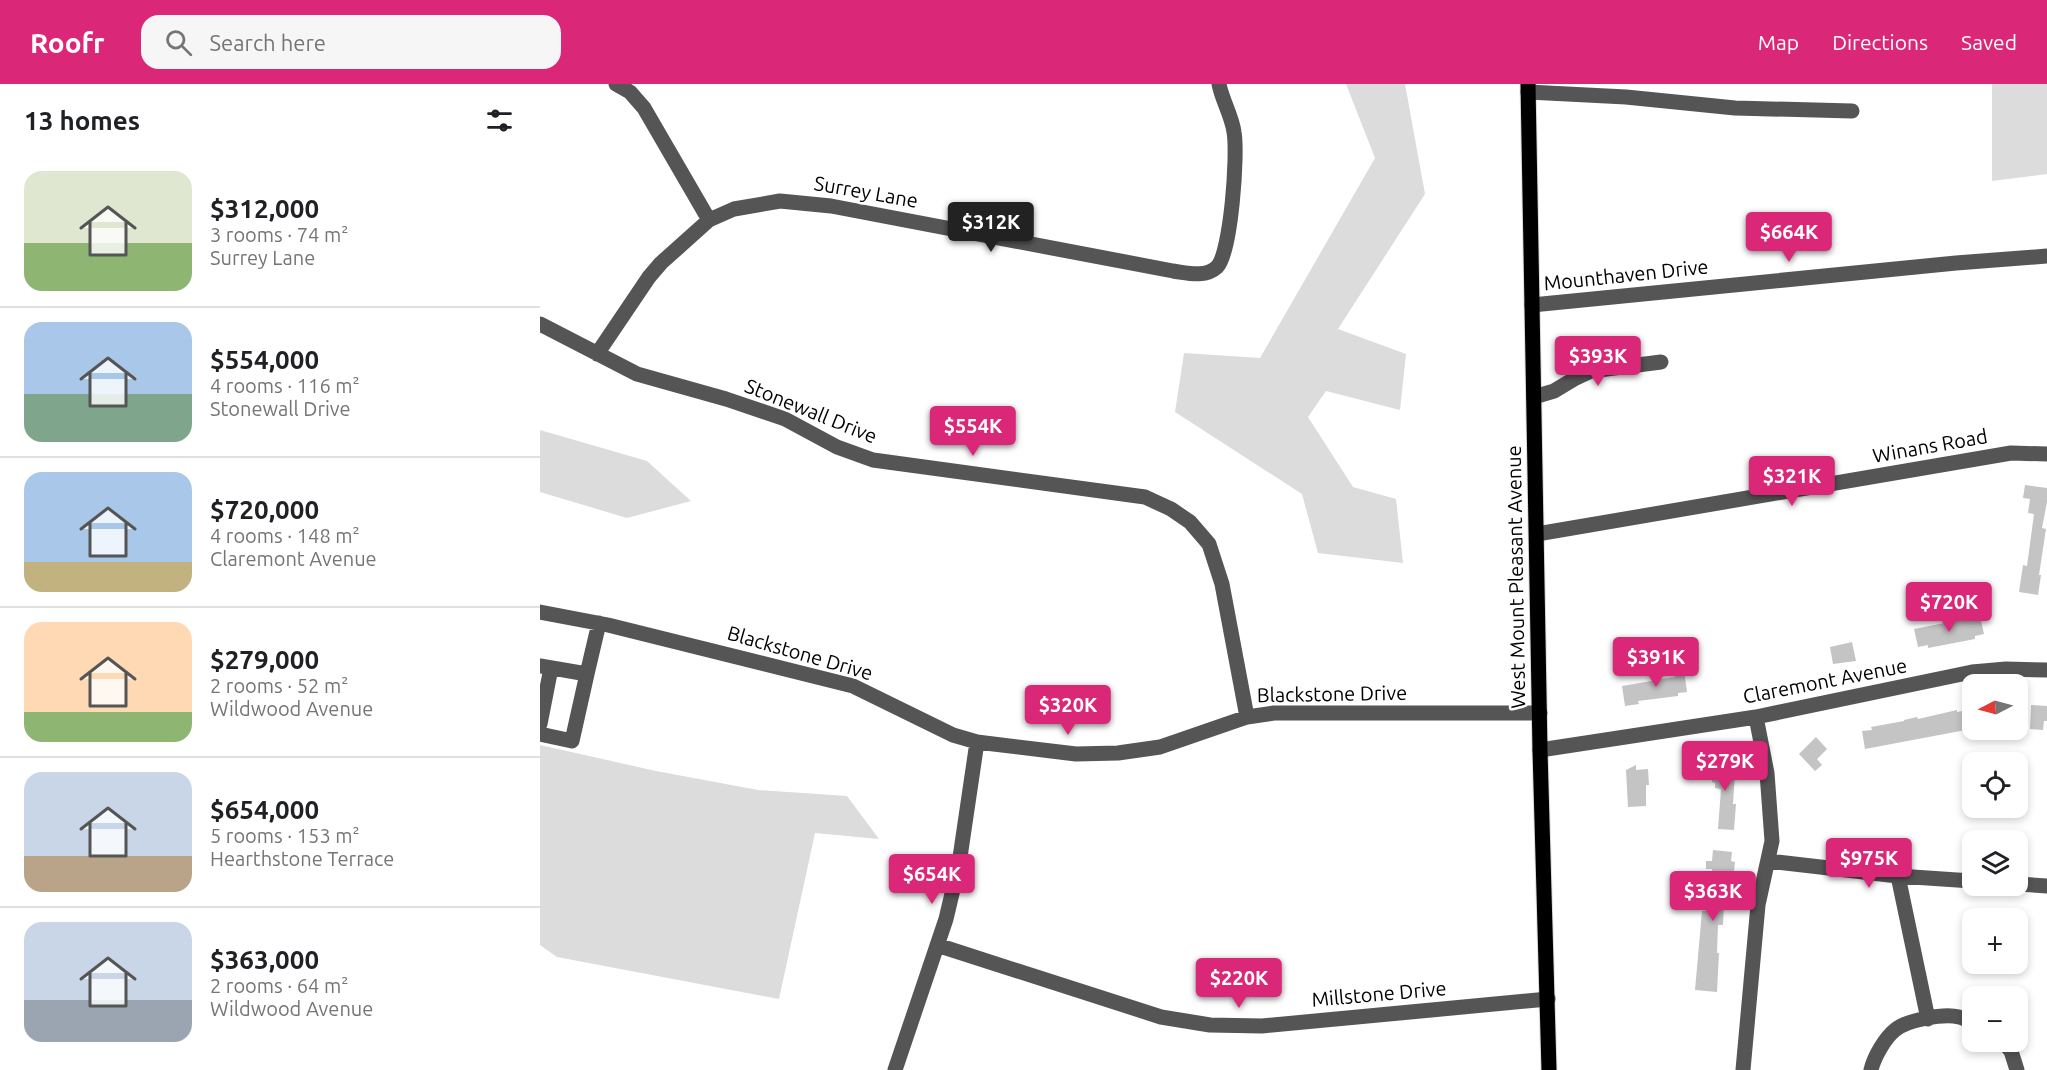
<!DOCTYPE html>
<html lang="en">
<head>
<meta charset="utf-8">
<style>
	body { margin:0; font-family:Ubuntu,sans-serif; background:#f6f6f6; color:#202124; height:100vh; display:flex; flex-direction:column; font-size:22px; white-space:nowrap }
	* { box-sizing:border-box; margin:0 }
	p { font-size:20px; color:#757577 }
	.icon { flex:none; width:33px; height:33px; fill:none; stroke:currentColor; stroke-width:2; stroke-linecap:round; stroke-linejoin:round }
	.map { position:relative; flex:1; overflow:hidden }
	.sheet { display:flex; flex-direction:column; background:#fff; width:540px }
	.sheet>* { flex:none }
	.needle { width:39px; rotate:264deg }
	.fabs { position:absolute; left:1422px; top:590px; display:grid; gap:12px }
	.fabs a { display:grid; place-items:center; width:66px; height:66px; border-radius:12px; background:#fff; box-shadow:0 3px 9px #0003; font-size:30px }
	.price { position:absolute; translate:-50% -51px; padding:0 14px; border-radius:6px; background:#db2777; color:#fff; font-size:20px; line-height:39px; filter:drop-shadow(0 2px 3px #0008) }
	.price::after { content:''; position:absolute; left:50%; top:36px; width:18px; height:14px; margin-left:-9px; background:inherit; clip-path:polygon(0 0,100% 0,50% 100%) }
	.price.selected { background:#222; color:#fff }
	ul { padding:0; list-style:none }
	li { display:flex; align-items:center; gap:18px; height:150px; padding:0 24px }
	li+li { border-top:2px solid #e0e0e0 }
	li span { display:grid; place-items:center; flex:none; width:168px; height:120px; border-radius:18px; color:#555 }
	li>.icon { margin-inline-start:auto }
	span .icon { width:72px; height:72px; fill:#fffc; stroke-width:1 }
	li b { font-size:26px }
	h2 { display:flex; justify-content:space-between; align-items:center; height:72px; padding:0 24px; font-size:26px }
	header { display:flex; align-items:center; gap:36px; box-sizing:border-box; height:84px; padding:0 30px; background:#db2777; color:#fff }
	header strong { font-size:28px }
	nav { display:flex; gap:33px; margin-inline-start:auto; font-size:21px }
	.search { width:420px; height:54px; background:#f6f6f6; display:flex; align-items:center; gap:15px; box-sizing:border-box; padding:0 21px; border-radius:18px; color:#757577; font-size:22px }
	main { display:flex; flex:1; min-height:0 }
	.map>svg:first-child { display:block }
	.green { fill:#dcdcdc }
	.building { fill:#c4c4c4 }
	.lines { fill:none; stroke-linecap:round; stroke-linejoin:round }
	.major-casing { stroke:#dbdbdb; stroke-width:17 }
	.minor { stroke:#555; stroke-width:15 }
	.major { stroke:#000; stroke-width:15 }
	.labels { text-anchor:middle; stroke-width:5; stroke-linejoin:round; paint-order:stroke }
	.street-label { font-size:20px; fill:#000; stroke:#fff }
</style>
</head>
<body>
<header>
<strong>Roofr</strong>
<div class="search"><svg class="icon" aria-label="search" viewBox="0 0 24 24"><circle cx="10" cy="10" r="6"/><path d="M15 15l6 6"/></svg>Search here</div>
<nav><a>Map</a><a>Directions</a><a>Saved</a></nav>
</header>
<main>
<section class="sheet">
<h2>13 homes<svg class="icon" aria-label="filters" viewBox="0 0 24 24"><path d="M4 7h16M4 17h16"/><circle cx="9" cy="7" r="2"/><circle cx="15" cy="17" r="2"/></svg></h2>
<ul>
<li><span style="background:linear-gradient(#dfe7d0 60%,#8fb573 0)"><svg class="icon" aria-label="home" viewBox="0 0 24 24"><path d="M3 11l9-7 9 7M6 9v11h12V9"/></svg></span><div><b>$312,000</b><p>3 rooms · 74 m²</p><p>Surrey Lane</p></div></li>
<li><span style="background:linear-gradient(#a9c7e8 60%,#7fa58c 0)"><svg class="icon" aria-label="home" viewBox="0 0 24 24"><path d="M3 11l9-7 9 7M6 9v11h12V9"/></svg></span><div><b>$554,000</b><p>4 rooms · 116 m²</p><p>Stonewall Drive</p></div></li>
<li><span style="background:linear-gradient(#a9c7e8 75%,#c2b280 0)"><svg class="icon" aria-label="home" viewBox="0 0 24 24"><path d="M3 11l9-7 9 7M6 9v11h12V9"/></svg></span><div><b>$720,000</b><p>4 rooms · 148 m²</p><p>Claremont Avenue</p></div></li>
<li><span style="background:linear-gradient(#ffd9b3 75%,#8fb573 0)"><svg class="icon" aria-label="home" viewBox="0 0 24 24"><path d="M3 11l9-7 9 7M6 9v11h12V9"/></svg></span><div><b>$279,000</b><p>2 rooms · 52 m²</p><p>Wildwood Avenue</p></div></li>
<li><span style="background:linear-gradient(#c9d6e8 70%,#b9a48a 0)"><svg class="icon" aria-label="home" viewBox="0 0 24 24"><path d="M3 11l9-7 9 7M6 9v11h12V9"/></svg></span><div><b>$654,000</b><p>5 rooms · 153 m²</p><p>Hearthstone Terrace</p></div></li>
<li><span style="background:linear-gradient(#c9d6e8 65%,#9aa5b1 0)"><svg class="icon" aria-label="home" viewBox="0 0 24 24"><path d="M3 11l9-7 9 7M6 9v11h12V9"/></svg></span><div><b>$363,000</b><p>2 rooms · 64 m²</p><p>Wildwood Avenue</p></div></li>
</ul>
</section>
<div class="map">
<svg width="1507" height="986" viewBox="0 0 1507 986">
	<rect width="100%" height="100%" fill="#fff"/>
	<path class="green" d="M806,0H865L885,110L798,245L866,270L860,326L786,307L768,333L813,403L856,415L863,479L778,469L762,410L635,328L644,269L720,274L835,74Z
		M1452,0H1507V90L1452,97Z
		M0,346L107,377L151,417L87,434L0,408Z
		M0,661L116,687L218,706L307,712L339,755L275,749L239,915L17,873L0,861Z"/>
	<path class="building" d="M1485,401L1507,404V418L1502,444L1506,445L1499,491H1501L1498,511L1479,508L1483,481L1487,482L1494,430L1488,429L1490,415L1483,414Z
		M1440,532L1444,550L1435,552V555L1388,564V561L1378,563L1374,545Z
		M1312,558L1316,577L1293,580L1290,563Z
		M1143,579L1147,608L1138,609V612L1098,617L1099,620L1085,622L1082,602L1135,593L1133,581Z
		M1491,621L1507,622V637H1504L1503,646L1490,645Z
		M1417,626V628L1428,626L1431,645L1325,665L1322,647L1332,646L1331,643L1364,637V636L1377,633L1378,635Z
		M1276,653L1287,665L1277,675L1282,681L1275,687L1259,670Z
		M1174,674L1191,675V687L1195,688L1193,720H1196L1194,746L1178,745L1181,705L1175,704V699L1172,698Z
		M1096,681V686L1108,685L1109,701H1106V722L1088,723L1086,686Z
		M1173,766L1192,768L1191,777L1195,778L1194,787H1190L1189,799L1185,798L1183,841H1178L1177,869H1179L1177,908L1155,906L1162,827H1170L1172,785H1166V777H1172Z"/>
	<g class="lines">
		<defs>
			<path id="major" d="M988,0L1000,666L1009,986"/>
		</defs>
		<use href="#major" class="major-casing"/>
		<path class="minor" d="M76,0L90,8L104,24L169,136
			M988,8L1086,13L1195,24L1312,27
			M992,221L1416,179L1507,172
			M0,240L97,290L186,315L245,335L297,363L333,376L605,413L631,425L650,438L669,460L682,500L707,633
			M57,270L109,193L121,179L169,136L194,125L240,117L291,122L633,187C648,189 665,194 677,183C691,169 698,70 694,48C692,32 682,16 679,0
			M994,313L1014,307L1034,295L1051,287L1121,278
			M997,450L1471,369L1507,370
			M0,528L68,541L313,602L413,651L437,658L536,670L578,669L620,663L707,633L734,629H1000
			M0,582L47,590L59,539
			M0,640L11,584
			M0,650L32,657L47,590
			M1000,666L1216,633L1432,588L1466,585L1507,586
			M1228,777L1358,792L1432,797
			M1358,792L1388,935
			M1478,800L1507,802
			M397,861L621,933L670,941L722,942L1008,915
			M1462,957L1471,967L1477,986
			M355,986L406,835L419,780L437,658
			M1203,986L1218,821L1232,757L1227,689L1216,633
			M1331,986C1334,973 1345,954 1355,946C1367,936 1404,929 1419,933C1424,934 1428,937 1432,939"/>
		<use href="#major" class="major"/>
	</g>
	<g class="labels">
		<g class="street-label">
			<text transform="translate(326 108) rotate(10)" y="7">Surrey Lane</text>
			<text transform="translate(1086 191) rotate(-6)" y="7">Mounthaven Drive</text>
			<text transform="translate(271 327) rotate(22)" y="7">Stonewall Drive</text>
			<text transform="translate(1390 362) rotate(-10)" y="7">Winans Road</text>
			<text transform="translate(976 493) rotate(-91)" y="7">West Mount Pleasant Avenue</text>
			<text transform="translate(260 569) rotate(16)" y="7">Blackstone Drive</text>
			<text transform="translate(1285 597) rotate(-11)" y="7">Claremont Avenue</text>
			<text transform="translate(792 610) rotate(-1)" y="7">Blackstone Drive</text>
			<text transform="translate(839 910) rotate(-5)" y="7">Millstone Drive</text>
		</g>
	</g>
</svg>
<div class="fabs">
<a><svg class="needle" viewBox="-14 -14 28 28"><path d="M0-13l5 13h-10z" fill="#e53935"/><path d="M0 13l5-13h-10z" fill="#757577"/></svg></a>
<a><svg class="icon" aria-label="locate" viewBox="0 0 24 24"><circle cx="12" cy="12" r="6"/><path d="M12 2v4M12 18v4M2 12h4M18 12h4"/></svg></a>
<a><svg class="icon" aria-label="layers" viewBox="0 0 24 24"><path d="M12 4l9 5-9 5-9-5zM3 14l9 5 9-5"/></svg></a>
<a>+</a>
<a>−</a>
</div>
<b class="price selected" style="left:451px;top:169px">$312K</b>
<b class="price" style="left:1249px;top:179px">$664K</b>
<b class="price" style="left:1058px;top:303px">$393K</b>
<b class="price" style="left:433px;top:373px">$554K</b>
<b class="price" style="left:1252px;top:423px">$321K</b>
<b class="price" style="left:1409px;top:549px">$720K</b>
<b class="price" style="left:1116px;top:604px">$391K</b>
<b class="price" style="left:528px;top:652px">$320K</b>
<b class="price" style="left:1185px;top:708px">$279K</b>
<b class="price" style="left:1329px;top:805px">$975K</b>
<b class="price" style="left:392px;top:821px">$654K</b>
<b class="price" style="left:1173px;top:838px">$363K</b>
<b class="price" style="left:699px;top:925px">$220K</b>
</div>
</main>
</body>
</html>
